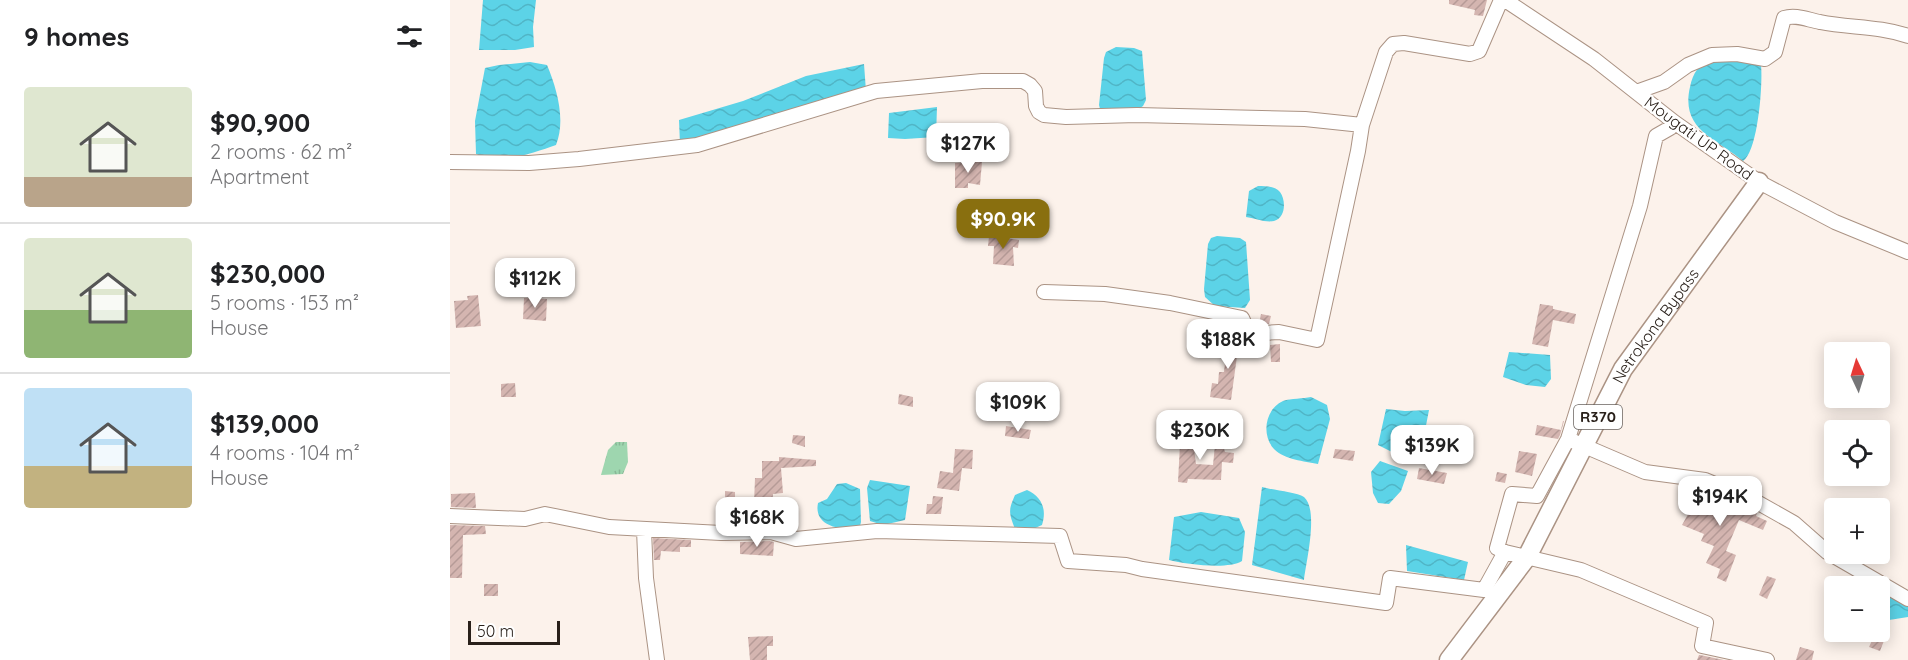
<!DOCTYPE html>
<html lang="en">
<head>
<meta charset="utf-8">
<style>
	body { margin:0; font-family:Quicksand,sans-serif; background:#f6f6f6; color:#202124; height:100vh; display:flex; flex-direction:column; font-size:22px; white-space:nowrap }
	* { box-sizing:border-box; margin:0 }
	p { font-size:20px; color:#757577 }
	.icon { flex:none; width:33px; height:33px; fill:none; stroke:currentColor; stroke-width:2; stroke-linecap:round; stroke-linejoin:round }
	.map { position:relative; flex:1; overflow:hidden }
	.details { display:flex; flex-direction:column; background:#fff; width:450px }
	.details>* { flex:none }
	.needle { width:39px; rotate:356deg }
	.buttons { position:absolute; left:1374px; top:342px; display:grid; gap:12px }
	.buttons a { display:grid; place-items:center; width:66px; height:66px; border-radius:6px; background:#fff; box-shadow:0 3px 15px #0003; font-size:30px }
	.scale { position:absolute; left:18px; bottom:15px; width:92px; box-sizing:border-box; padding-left:6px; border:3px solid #29201a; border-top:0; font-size:16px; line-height:21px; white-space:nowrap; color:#29201a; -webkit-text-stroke:4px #fff; paint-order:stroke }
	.price { position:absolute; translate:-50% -51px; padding:0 14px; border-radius:12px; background:#fff; color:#222; font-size:20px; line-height:39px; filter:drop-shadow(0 2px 3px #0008) }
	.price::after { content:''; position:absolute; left:50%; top:36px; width:18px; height:14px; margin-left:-9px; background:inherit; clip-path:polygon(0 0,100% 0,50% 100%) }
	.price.current { background:#896f0f; color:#fff }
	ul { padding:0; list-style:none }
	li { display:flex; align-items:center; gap:18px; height:150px; padding:0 24px }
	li+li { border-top:2px solid #e0e0e0 }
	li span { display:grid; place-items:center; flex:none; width:168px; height:120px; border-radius:6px; color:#555 }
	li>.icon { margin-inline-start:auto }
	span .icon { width:72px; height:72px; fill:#fffc; stroke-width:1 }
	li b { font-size:26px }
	h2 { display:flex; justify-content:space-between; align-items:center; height:72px; padding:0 24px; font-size:26px }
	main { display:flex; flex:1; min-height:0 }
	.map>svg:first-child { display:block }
	.park { fill:url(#park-tufts) }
	.water { fill:url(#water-waves) }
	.building { fill:url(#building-hatch) }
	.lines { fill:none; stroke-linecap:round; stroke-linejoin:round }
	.minor-casing { stroke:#ab9384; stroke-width:16 }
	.major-casing { stroke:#ab9384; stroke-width:21 }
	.minor { stroke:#fff; stroke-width:14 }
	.major { stroke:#fff; stroke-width:18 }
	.labels { text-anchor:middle; stroke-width:4.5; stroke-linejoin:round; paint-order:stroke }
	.shield { fill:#fff; stroke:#69635f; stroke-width:1.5 }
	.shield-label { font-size:15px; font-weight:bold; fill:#29201a }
	.street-label { font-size:16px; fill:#29201a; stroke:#fff }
</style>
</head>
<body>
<main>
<section class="details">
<h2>9 homes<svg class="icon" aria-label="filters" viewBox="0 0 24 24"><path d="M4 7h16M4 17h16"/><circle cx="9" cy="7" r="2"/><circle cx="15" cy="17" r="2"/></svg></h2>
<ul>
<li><span style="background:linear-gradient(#dfe7d0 75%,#b9a48a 0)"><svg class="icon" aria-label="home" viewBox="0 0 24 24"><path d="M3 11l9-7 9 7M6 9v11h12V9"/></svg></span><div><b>$90,900</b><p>2 rooms · 62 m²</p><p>Apartment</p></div></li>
<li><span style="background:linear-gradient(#dfe7d0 60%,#8fb573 0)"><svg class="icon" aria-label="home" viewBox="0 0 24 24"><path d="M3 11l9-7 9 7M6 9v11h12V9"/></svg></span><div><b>$230,000</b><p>5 rooms · 153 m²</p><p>House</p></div></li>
<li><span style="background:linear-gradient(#bfe0f5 65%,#c2b280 0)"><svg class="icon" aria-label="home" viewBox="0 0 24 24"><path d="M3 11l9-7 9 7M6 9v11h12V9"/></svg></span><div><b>$139,000</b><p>4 rooms · 104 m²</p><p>House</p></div></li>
</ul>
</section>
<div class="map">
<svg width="1458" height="660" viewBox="0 0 1458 660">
	<defs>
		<pattern id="park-tufts" width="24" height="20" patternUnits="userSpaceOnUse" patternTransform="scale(1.5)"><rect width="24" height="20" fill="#9ed6af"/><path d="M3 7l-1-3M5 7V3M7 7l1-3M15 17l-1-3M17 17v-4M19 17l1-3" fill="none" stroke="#88b796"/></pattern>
		<pattern id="water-waves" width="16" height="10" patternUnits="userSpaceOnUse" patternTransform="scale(1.5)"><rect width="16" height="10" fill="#5cd3e7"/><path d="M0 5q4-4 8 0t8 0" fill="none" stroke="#50b5c6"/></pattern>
		<pattern id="building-hatch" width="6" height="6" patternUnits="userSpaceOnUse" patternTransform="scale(1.5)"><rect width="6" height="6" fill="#d4b5b0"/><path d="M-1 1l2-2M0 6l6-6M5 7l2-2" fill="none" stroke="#b69b97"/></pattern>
	</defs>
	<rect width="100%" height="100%" fill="#fcf2eb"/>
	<path class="park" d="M166,442H177L178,462L173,474L151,475L158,450Z"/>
	<path class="water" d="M33,0H86L83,27L84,47L65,50H29Z
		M666,47L684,48L692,51L696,100L693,106L690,108L654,111L650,109L649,105L654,58L656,52Z
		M1262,58L1292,60L1311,65C1313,84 1308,151 1293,161C1267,139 1230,130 1240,87C1243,72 1249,65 1262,58Z
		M80,62L97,65C107,89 116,120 106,145C84,153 48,165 26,154L25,121L35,68L49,65Z
		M414,64L416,91L230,145L229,120L293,101L356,76Z
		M487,107L486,137L455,139L438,138L439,113Z
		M808,186C815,186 825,186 830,192C836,200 836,218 824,221C816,223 804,218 796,217L799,191Z
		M767,236L790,238L796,242L800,300L795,308L765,306L755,297L754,289L758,244L761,238Z
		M1059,352L1100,355L1101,379L1095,387L1076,385L1053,377Z
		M861,397L877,405L880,419L868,464C854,461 835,460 824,449C811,435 815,409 833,401C841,398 853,399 861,397Z
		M936,409L955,411L979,410L973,441L964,458L942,452L928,445Z
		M930,461L958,471L951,491L939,504L928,503L923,493L921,472Z
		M420,480L460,486L455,520L433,525L420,521L417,488Z
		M396,483L410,489L411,522L410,526C393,532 363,527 368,503L377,499L387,484Z
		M812,487C822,490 846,492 854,497C869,510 856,562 854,580L802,565Z
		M577,490C592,497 597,509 592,525L583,529H565C559,513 558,511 565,495Z
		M751,512L789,518L795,532L792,561C778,570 735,564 719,560L724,517Z
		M956,545L1018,562L1014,580L957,571Z
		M1430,590L1458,604V617L1439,620L1430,616Z"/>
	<path class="building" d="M999,0H1037L1033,16L1024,15L1025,10L999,4Z
		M505,126L528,128L527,136L529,137L528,148L502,146Z
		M523,162H532L530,185L518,183V188H505V163Z
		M539,236L569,240L568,248L563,247L564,266L543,264L544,246H538Z
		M28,295L31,326L6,328L4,301L18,300L17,296Z
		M74,298L97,299L96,321L73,319Z
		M1090,304L1103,306V309L1126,314L1124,324L1103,320L1098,347L1082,344Z
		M811,314L821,316L819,324H809Z
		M778,335L790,336L791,337L790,356H787L781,400L760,397L762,383L768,384L769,372H774Z
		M830,344V362H821L820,345Z
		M65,383L66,397H51V384Z
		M449,394L463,397V407L448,404Z
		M1113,421H1114L1110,435L1108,439L1085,435L1087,425L1111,430Z
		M556,426L581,430L579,439L555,436Z
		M741,426L746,464L763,465L765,445H773L775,452L784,453L783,463L772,462L771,480L738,479L737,483L728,482L730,444H732L731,427Z
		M343,435L355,436V447L342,443Z
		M505,449L523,450L522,469L512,468L509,491L487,488L490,471L503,473Z
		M885,449L905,451L903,461L883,458Z
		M1069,451L1087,454L1082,476L1065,472Z
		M329,457L366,460V466L331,468L333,493L323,494L322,505L304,503L305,478H312V461H329Z
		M969,468L997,473L994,484L967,479Z
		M1047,472L1057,474L1055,483L1045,481Z
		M1252,489L1262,493L1261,495L1301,509L1307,513L1306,516L1317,521L1313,530L1289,520L1276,551L1286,555L1276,582L1267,578L1270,569L1256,563L1264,546L1251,541L1254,534L1232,525Z
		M275,491L285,492V503L275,502Z
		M25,493L26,508L1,507V494Z
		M483,496L493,497L491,514H476L477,504H482Z
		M0,525L35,526L36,534L13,535L12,578H0Z
		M203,538L241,540V547H230V552L211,551L210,560H204Z
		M320,541L324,542L323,556L290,554V542Z
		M1317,576L1326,579L1317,599L1309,595Z
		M34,584H48V596H34Z
		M1425,634L1435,638L1430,651L1419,647Z
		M323,636V646H317V660H300L298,637Z
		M1350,647L1364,651L1362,660H1346Z
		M1249,655H1250L1274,660H1247Z"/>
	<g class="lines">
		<defs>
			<path id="minor" d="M1055,0L1144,59L1224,122L1309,182L1385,222L1458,252
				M1186,92L1214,82L1238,65L1262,55L1287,54L1315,59L1325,52L1334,18C1346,14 1358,20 1370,22C1400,28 1429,26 1458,36
				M1224,122L1220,128L1206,136L1190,206L1118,439L1195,472L1255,480L1305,501L1344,523L1377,552L1458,599
				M0,162L79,163L129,159L247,145L426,91L532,81H573L580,85L585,91L586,106L589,112L594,115L616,117L687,115L855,119L912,125
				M594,292L655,294L720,303L792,318L799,334L829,332L867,340L908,151L912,125L936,52L943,44L954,43L1020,54L1029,51L1051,0
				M0,516L75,519L95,514L159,527L271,533L321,532L346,539L427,531L610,536L618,561L676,565L692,569L936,603L940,578L1034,590L1055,552L1131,570L1256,623L1252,646L1317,660
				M194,530L196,578L207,660
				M1055,552L1047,548L1062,494L1087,496L1118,439"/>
			<g id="major">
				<path id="s1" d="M999,660L1077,557L1173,369L1309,182"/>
			</g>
		</defs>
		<use href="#minor" class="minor-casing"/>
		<use href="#major" class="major-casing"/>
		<use href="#minor" class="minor"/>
		<use href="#major" class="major"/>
	</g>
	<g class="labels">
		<rect class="shield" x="1124" y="405" width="48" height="24" rx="4.5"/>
		<g class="shield-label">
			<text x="1148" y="422">R370</text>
		</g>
		<g class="street-label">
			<text transform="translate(1249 138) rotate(36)" y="6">Mougati UP Road</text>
			<text dy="6" stroke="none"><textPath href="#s1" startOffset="394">Netrokona Bypass</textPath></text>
		</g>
	</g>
</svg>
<div class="buttons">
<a><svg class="needle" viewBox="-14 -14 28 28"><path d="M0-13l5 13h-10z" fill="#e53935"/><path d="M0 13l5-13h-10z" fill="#757577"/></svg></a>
<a><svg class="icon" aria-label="locate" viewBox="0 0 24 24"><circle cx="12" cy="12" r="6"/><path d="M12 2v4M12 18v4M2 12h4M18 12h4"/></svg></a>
<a>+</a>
<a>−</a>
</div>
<div class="scale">50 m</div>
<b class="price" style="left:518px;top:174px">$127K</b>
<b class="price current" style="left:553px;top:250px">$90.9K</b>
<b class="price" style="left:85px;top:309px">$112K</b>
<b class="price" style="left:778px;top:370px">$188K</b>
<b class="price" style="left:568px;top:433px">$109K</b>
<b class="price" style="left:750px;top:461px">$230K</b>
<b class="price" style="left:982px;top:476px">$139K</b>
<b class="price" style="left:1270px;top:527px">$194K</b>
<b class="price" style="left:307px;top:548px">$168K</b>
</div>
</main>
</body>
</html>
